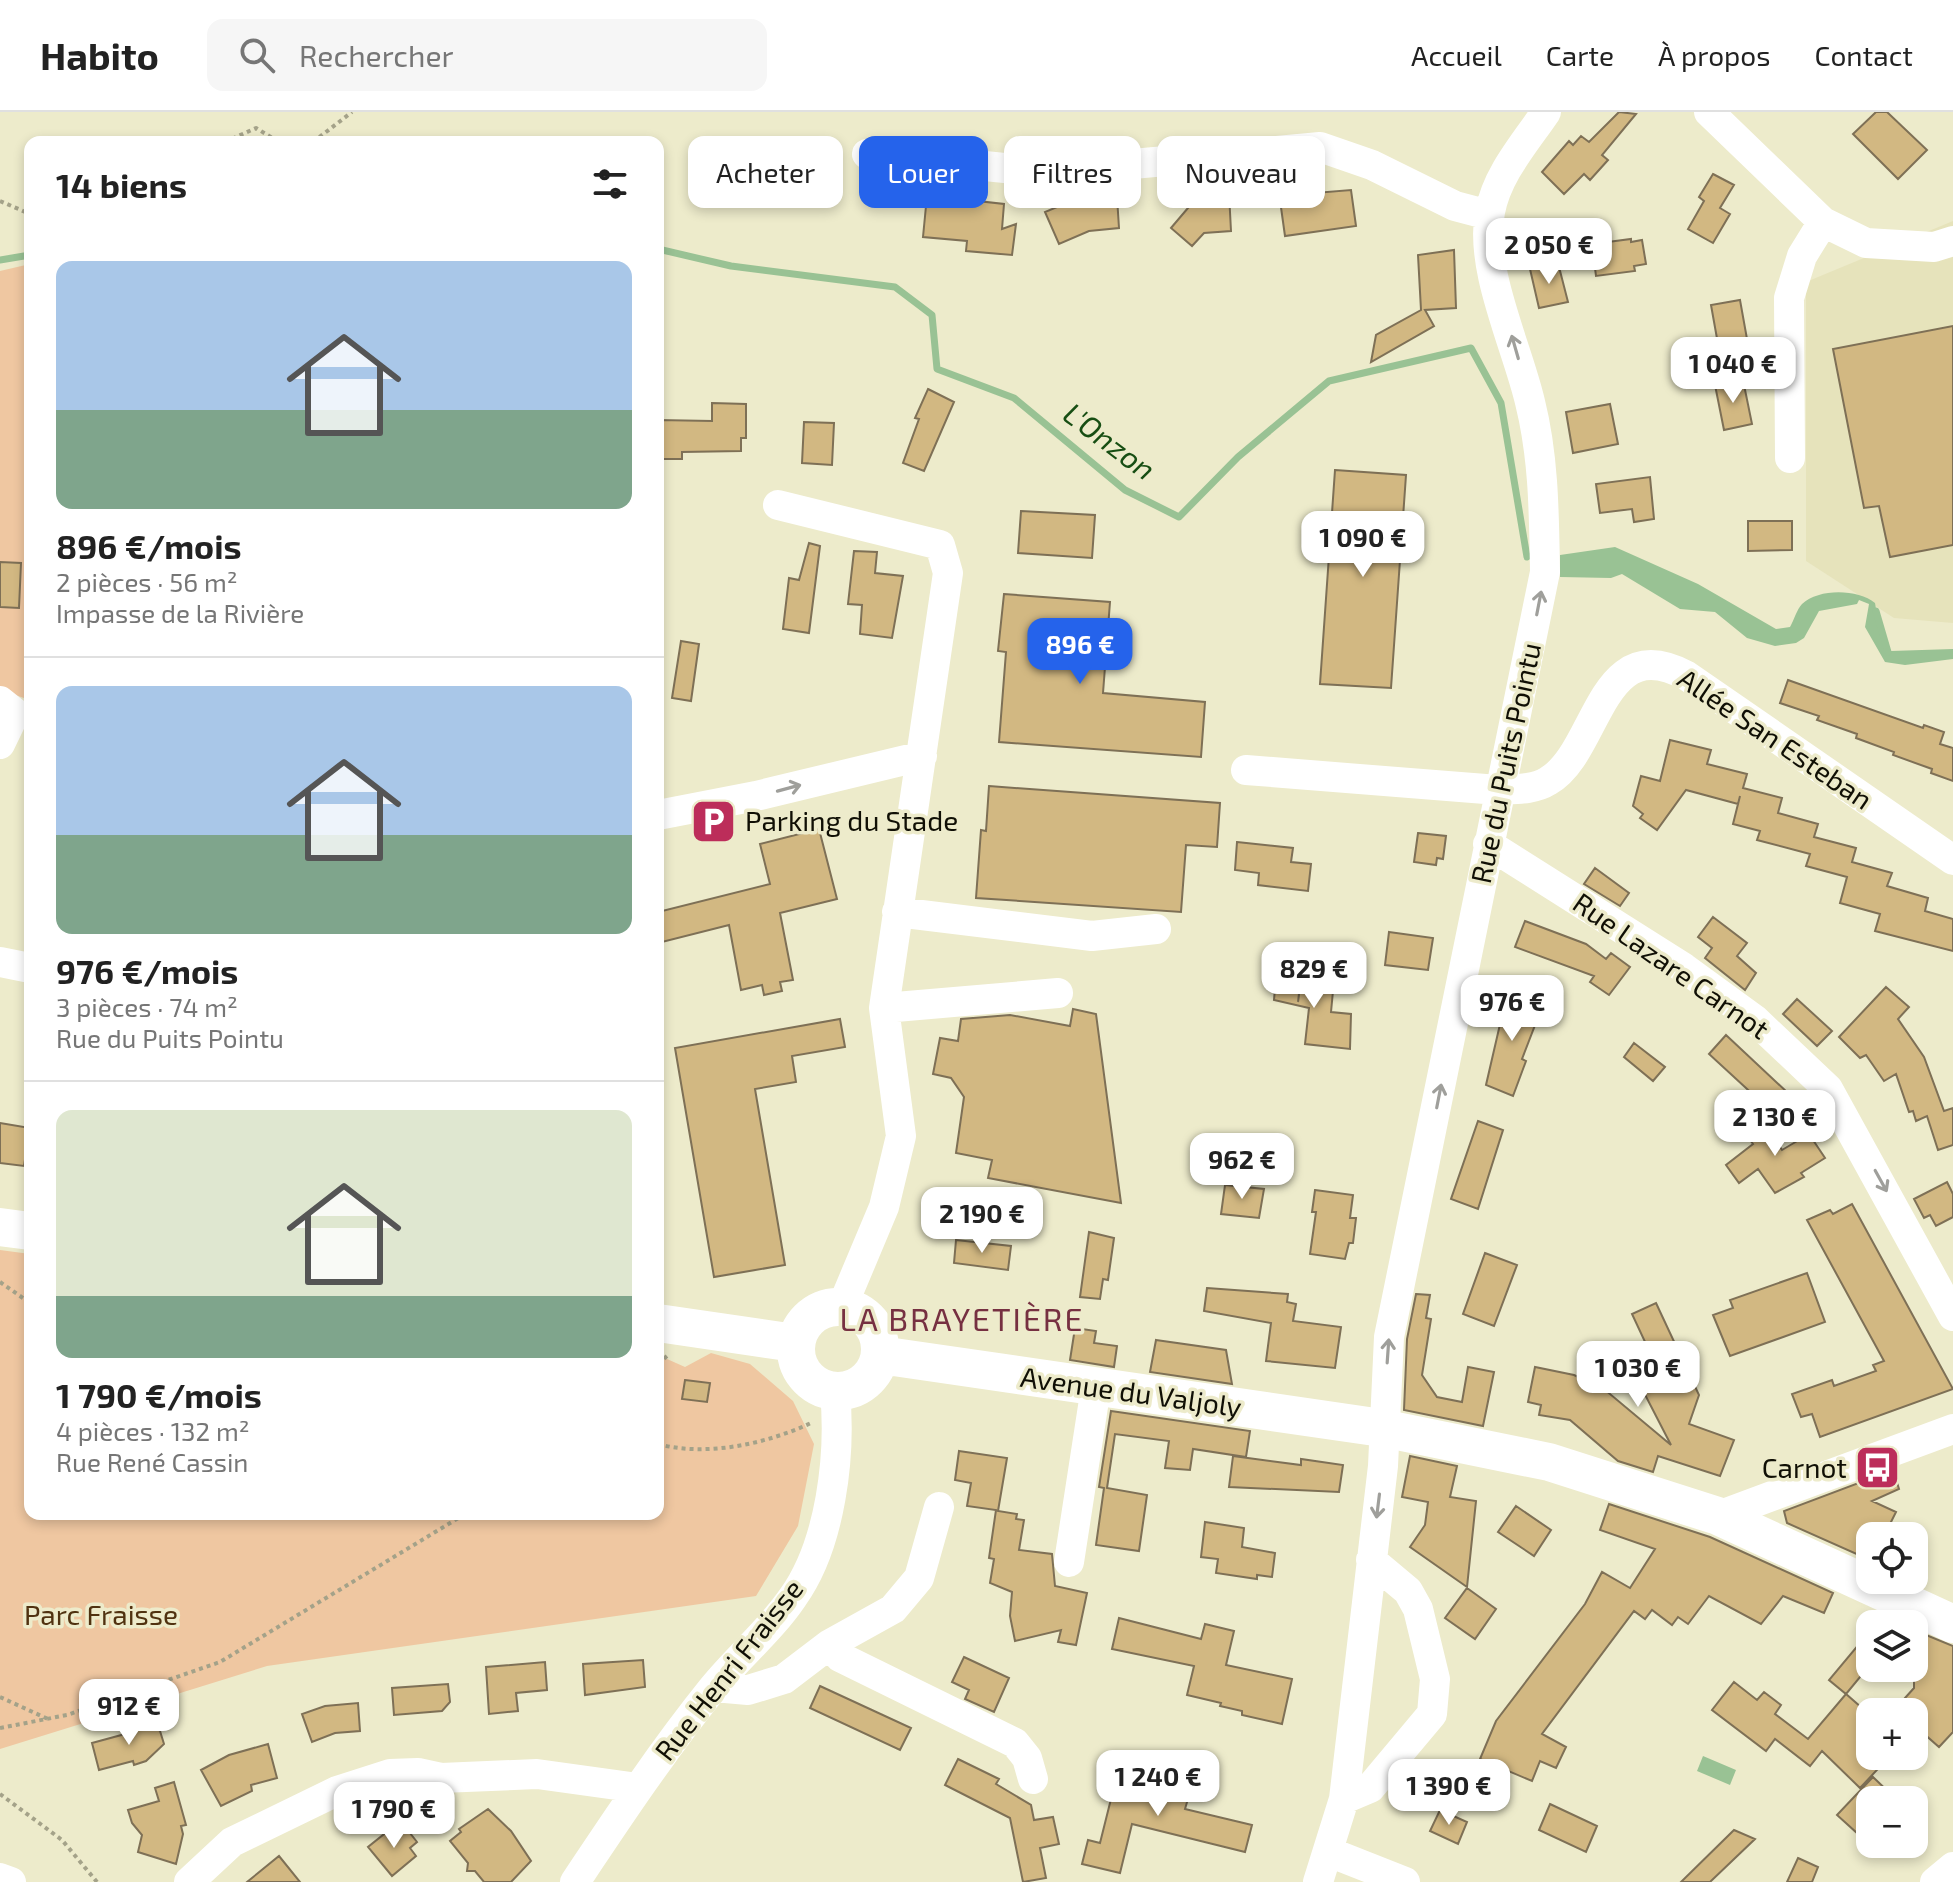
<!DOCTYPE html>
<html lang="fr">
<head>
<meta charset="utf-8">
<style>
	body { margin:0; font-family:"Exo 2",sans-serif; background:#f6f6f6; color:#222; height:100vh; display:flex; flex-direction:column; font-size:30px; white-space:nowrap }
	* { box-sizing:border-box; margin:0 }
	p { font-size:26px; color:#767676 }
	.icon { flex:none; width:44px; height:44px; fill:none; stroke:currentColor; stroke-width:2; stroke-linecap:round; stroke-linejoin:round }
	.map { position:relative; flex:1; overflow:hidden }
	.details { position:absolute; left:24px; top:24px; width:640px; height:1384px; display:flex; flex-direction:column; background:#fff; border-radius:16px; box-shadow:0 4px 12px #0003 }
	.details>* { flex:none }
	.guide { position:absolute; left:688px; top:24px; width:760px; height:72px; display:flex; gap:16px }
	.fabs { position:absolute; left:1856px; top:1410px; display:grid; gap:16px }
	.fabs a { display:grid; place-items:center; width:72px; height:72px; border-radius:16px; background:#fff; box-shadow:0 4px 12px #0003; font-size:40px }
	.price { position:absolute; translate:-50% -68px; padding:0 18px; border-radius:16px; background:#fff; color:#222; font-size:26px; line-height:52px; filter:drop-shadow(0 2px 4px #0008) }
	.price::after { content:''; position:absolute; left:50%; top:48px; width:24px; height:18px; margin-left:-12px; background:inherit; clip-path:polygon(0 0,100% 0,50% 100%) }
	.price.active { background:#2563eb; color:#fff }
	ul { padding:0; list-style:none }
	li { display:grid; align-content:center; gap:16px; height:424px; padding:0 32px }
	li+li { border-top:2px solid #e0e0e0 }
	li span { display:grid; place-items:center; height:248px; border-radius:16px; color:#555 }
	li>.icon { margin-inline-start:auto }
	span .icon { width:144px; height:144px; fill:#fffc; stroke-width:1 }
	li b { font-size:34px }
	h2 { display:flex; justify-content:space-between; align-items:center; height:96px; padding:0 32px; font-size:34px }
	.tag { padding:0 28px; border-radius:16px; background:#fff; box-shadow:0 4px 12px #0003; font-size:28px; line-height:72px }
	.tag.active { background:#2563eb; color:#fff }
	header { display:flex; align-items:center; gap:48px; box-sizing:border-box; height:112px; padding:0 40px; background:#fff; border-bottom:2px solid #e0e0e0 }
	header strong { font-size:38px }
	nav { display:flex; gap:44px; margin-inline-start:auto; font-size:28px }
	.search { width:560px; height:72px; background:#f6f6f6; display:flex; align-items:center; gap:20px; box-sizing:border-box; padding:0 28px; border-radius:16px; color:#767676; font-size:30px }
	.map>svg:first-child { display:block }
	.built { fill:#e6e3bb }
	.green { fill:#efc7a1 }
	.water { fill:#99c294 }
	.lines { fill:none; stroke-linecap:round; stroke-linejoin:round }
	.stream { stroke:#99c294; stroke-width:7 }
	.building { fill:#d2b882; stroke:#7e7056; stroke-width:2 }
	.path { stroke:#a4a289; stroke-width:4; stroke-dasharray:4 4; stroke-linecap:butt }
	.minor { stroke:#fff; stroke-width:30 }
	.major { stroke:#fff; stroke-width:38 }
	.oneway { stroke:#9f9f9b }
	.labels { text-anchor:middle; stroke-width:7; stroke-linejoin:round; paint-order:stroke }
	.street-label { font-size:28px; fill:#100f05; stroke:#edebcb }
	.poi-label { font-size:28px; fill:#100f05; stroke:#edebcb; text-anchor:start }
	.park-label { font-size:28px; fill:#503210; stroke:#edebcb }
	.water-label { font-size:30px; font-style:italic; fill:#174e13; stroke:#edebcb }
	.quarter-label { font-size:32px; letter-spacing:2px; fill:#763041; stroke:#edebcb }
</style>
</head>
<body>
<header>
<strong>Habito</strong>
<div class="search"><svg class="icon" aria-label="search" viewBox="0 0 24 24"><circle cx="10" cy="10" r="6"/><path d="M15 15l6 6"/></svg>Rechercher</div>
<nav><a>Accueil</a><a>Carte</a><a>À propos</a><a>Contact</a></nav>
</header>
<div class="map">
<svg width="1953" height="1770" viewBox="0 0 1953 1770">
	<rect width="100%" height="100%" fill="#edebcb"/>
	<path class="built" d="M1953,109V511L1894,506L1806,449V170Z"/>
	<path class="green" d="M30,152V588L0,578V159Z
		M0,1138L30,1142V1402H658V1243L685,1255L711,1241L750,1252L793,1289L814,1332L798,1414L756,1484L267,1554L0,1637Z"/>
	<path class="water" d="M1615,435L1698,472L1776,517L1790,515C1794,508 1797,497 1802,492C1819,476 1858,477 1875,491L1880,519L1891,539L1953,537V547L1905,553L1885,550L1865,515L1869,492L1859,488L1857,492L1819,499L1804,526L1796,531L1775,534L1747,526L1715,500L1680,497L1622,462L1611,466L1560,465V443Z
		M1703,1644L1736,1658L1730,1673L1697,1659Z"/>
	<g class="lines">
		<path class="stream" d="M658,137L731,154L895,175L932,203L937,257L1014,286L1125,378L1179,405L1238,345L1329,269L1471,236L1501,291L1527,445
			M0,148L30,143
			M1876,499L1888,540"/>
	</g>
	<path class="building" d="M1619,0L1636,2L1602,43L1608,48L1590,68L1584,62L1564,82L1542,60L1569,29L1573,33L1581,24L1589,30Z
		M1876,0H1887L1927,38L1898,67L1853,22Z
		M1713,62L1734,73L1720,96L1730,102L1713,131L1688,117L1704,89L1699,85Z
		M941,77L961,79L960,87L1004,92L1002,117L1016,112L1012,143L966,139L967,129L923,125L926,94L939,95Z
		M1302,78L1303,82L1351,78L1356,114L1285,124L1279,81Z
		M1229,81L1231,119L1204,121L1192,134L1171,116L1199,83Z
		M1117,85L1119,116L1089,119L1059,132L1045,100L1076,87Z
		M1631,127V130L1642,128L1646,152L1634,154L1635,159L1596,164L1592,132Z
		M1454,138L1456,196L1425,198L1434,214L1371,250L1376,223L1421,198L1418,143Z
		M1558,151L1568,190L1539,196L1530,157Z
		M1740,188L1747,227L1718,232L1711,193Z
		M1953,214V433L1890,445L1879,394L1864,396L1833,237Z
		M1743,268L1752,312L1724,318L1715,273Z
		M928,277L954,290L924,359L903,351L919,307L915,306Z
		M712,291L746,292V326H741V339L682,340V347H658V308L712,309Z
		M1610,292L1618,332L1573,341L1566,300Z
		M804,310L834,311L832,353L802,351Z
		M1335,358L1406,363L1391,576L1320,572Z
		M1650,365L1654,407L1634,410L1632,397L1600,401L1596,372Z
		M1021,399L1095,403L1092,446L1018,441Z
		M1748,409H1792V438L1748,439Z
		M809,431L820,434L809,521L783,517L789,466L799,468Z
		M854,439L877,440L875,461L903,464L892,526L860,522L862,493L848,492Z
		M0,450L21,451L19,496L0,495Z
		M1004,482L1110,490L1103,581L1205,590L1201,645L999,630L1006,540L998,539Z
		M681,529L699,532L691,589L672,586Z
		M1788,568L1923,616L1924,613L1944,620L1940,632L1953,636V669L1931,661L1932,657L1893,643L1894,640L1856,626L1857,622L1817,608L1819,604L1780,591Z
		M1670,628L1711,638L1707,652L1747,662L1743,676L1782,686L1778,701L1818,712L1814,725L1856,736L1852,750L1892,761L1887,774L1928,786L1925,799L1953,807V839L1875,819L1880,802L1840,791L1847,765L1806,754L1810,742L1757,728L1760,719L1733,712L1740,684L1738,692L1686,678L1657,718L1640,706L1643,702L1633,694L1641,664L1660,669Z
		M989,674L1220,691L1217,735L1186,733L1181,800L976,786L981,718L986,719Z
		M819,717L837,787L780,801L793,868L780,870L782,879L764,883L762,873L741,878L729,813L658,831V800L770,772L760,732Z
		M1418,721L1446,724L1443,747L1437,746L1436,753L1414,750Z
		M1237,730L1293,736L1291,750L1311,752L1308,779L1258,773L1259,761L1235,758Z
		M1595,756L1629,781L1620,794L1584,772Z
		M1713,805L1747,831L1737,844L1756,861L1745,878L1705,846L1712,836L1698,825Z
		M1525,809L1586,832L1606,847L1611,841L1630,855L1609,883L1590,870L1594,864L1515,835Z
		M1389,820L1433,826L1428,858L1385,853Z
		M1277,853L1302,856L1298,890L1300,875L1333,879L1331,900L1351,902L1350,937L1305,932L1309,896L1274,888Z
		M1886,875L1909,895L1898,907L1924,945L1944,999L1953,996V1033L1938,1038L1927,1004L1916,1009L1913,999L1909,1000L1896,962L1884,969L1866,943L1860,946L1839,925Z
		M1506,882L1542,895L1522,947L1526,949L1513,984L1486,973L1501,908L1497,907Z
		M1797,887L1832,919L1817,934L1783,902Z
		M1073,897L1096,902L1121,1091L988,1066L992,1048L956,1041L964,985L951,966L933,962L940,926L958,929L961,907L1010,903L1070,914Z
		M840,907L845,935L792,944L796,970L755,977L785,1153L714,1165L675,936Z
		M1726,923L1788,981L1771,999L1709,942Z
		M1634,931L1665,955L1653,969L1624,945Z
		M1762,1007L1782,1038L1809,1022L1825,1046L1801,1061L1804,1065L1775,1081L1758,1057L1739,1071L1726,1053L1753,1032L1744,1020Z
		M1478,1009L1503,1018L1478,1097L1451,1087Z
		M0,1011L30,1016L24,1054L0,1051Z
		M1947,1070L1953,1082V1105L1936,1114L1930,1103L1924,1106L1914,1087Z
		M1225,1073L1264,1077L1259,1106L1221,1102Z
		M1315,1078L1353,1083L1350,1106H1356L1353,1131H1349L1345,1147L1310,1142L1316,1100H1312Z
		M1852,1092L1953,1277L1820,1325L1812,1302L1801,1305L1792,1282L1832,1268L1834,1274L1876,1259L1873,1253L1884,1249L1807,1108L1830,1098L1833,1102Z
		M1089,1120L1114,1126L1108,1168L1103,1167L1100,1187L1080,1185Z
		M956,1128L1011,1134L1008,1158L954,1151Z
		M1485,1141L1517,1153L1494,1214L1463,1202Z
		M1807,1161L1825,1210L1730,1244L1713,1203L1733,1196L1730,1188Z
		M1207,1176L1288,1182L1287,1190L1296,1192L1293,1209L1341,1215L1335,1256L1266,1249L1271,1211L1204,1199Z
		M1416,1182L1430,1183L1426,1206L1431,1207L1422,1263L1437,1285L1462,1290L1468,1255L1494,1260L1483,1314L1404,1298L1407,1227Z
		M1656,1191L1699,1283L1689,1312L1734,1328L1720,1364L1658,1344L1653,1360L1618,1349L1570,1308L1539,1303L1541,1293L1528,1290L1535,1255L1574,1263L1604,1277L1671,1333L1639,1271L1660,1262L1632,1202Z
		M1075,1216L1096,1219L1094,1231L1117,1234L1114,1255L1070,1248Z
		M1156,1228L1226,1238L1232,1272L1150,1260Z
		M685,1268L710,1271L707,1290L682,1287Z
		M1111,1299L1250,1319L1246,1345L1193,1337L1190,1358L1165,1356L1169,1329L1115,1322L1107,1376L1147,1383L1139,1439L1096,1433L1104,1376L1099,1375Z
		M959,1339L1007,1346L998,1399L1017,1402L1016,1407L1024,1408L1019,1438L1052,1442L1055,1474L1087,1481L1076,1533L1058,1530L1061,1518L1015,1529L1010,1504L1012,1480L990,1471L994,1447L989,1446L996,1398L967,1394L971,1371L955,1368Z
		M1233,1344L1301,1353V1347L1343,1353L1339,1380L1229,1375Z
		M1410,1344L1457,1354L1450,1385L1476,1389L1467,1475L1410,1435L1425,1413L1428,1390L1402,1385Z
		M1893,1358L1899,1377L1872,1389L1896,1400L1884,1424H1870V1448L1787,1411L1784,1399Z
		M1609,1392L1710,1425L1833,1481L1824,1501L1783,1484L1761,1512L1709,1484L1688,1512L1678,1505L1672,1513L1652,1498L1645,1507L1634,1499L1542,1622L1566,1635L1556,1656L1540,1649L1532,1669L1480,1647L1496,1609L1585,1492L1602,1460L1630,1476L1655,1437L1600,1418Z
		M1516,1394L1551,1418L1534,1444L1498,1420Z
		M1205,1410L1244,1416L1242,1435L1275,1441L1272,1465L1257,1463V1467L1216,1461L1218,1447L1201,1445Z
		M1467,1476L1496,1497L1475,1527L1445,1506Z
		M1119,1506L1201,1527L1205,1512L1234,1519L1226,1553L1292,1567L1282,1612L1242,1603V1599L1220,1594L1221,1591L1187,1583L1194,1554L1112,1537Z
		M1914,1518L1953,1534V1620L1939,1635L1914,1613V1600H1900L1896,1596L1914,1576Z
		M1870,1519V1553L1846,1582L1829,1568Z
		M964,1545L1009,1566L994,1600L965,1587L969,1578L952,1570Z
		M643,1548L645,1575L585,1583L583,1552Z
		M545,1550L547,1578L516,1581L518,1599L489,1602L486,1555Z
		M1734,1570L1757,1588L1764,1580L1781,1593L1775,1602L1808,1627L1846,1582L1870,1603V1644H1890L1860,1676L1822,1639L1810,1654L1775,1627L1766,1639L1712,1598Z
		M448,1572L450,1590L442,1599L394,1603L392,1576Z
		M820,1574L911,1616L900,1638L810,1596Z
		M358,1591L360,1619L335,1621L312,1630L302,1602L325,1594Z
		M148,1607L160,1619L164,1632L146,1649L134,1653L133,1649L99,1658L92,1631L136,1619Z
		M268,1632L277,1666L251,1673L252,1679L221,1694L201,1658L229,1643Z
		M958,1647L999,1667L996,1672L1031,1693L1034,1708L1053,1705L1059,1732L1040,1736L1046,1766L1023,1770L1010,1706L945,1673Z
		M1155,1653L1188,1661L1184,1679L1190,1680L1185,1697L1252,1713L1245,1740L1132,1712L1120,1761L1082,1752L1088,1728L1100,1731L1117,1663L1150,1671Z
		M1873,1665L1897,1688H1870V1708L1857,1721L1837,1703Z
		M174,1670L186,1713L181,1714L183,1722L176,1752L138,1740L142,1723L132,1711L128,1698L159,1689L155,1676Z
		M1550,1692L1597,1714L1586,1740L1539,1718Z
		M488,1697L511,1719L531,1749L511,1770H484L475,1759H467L468,1751L450,1729L461,1720L459,1717Z
		M1440,1698L1467,1710L1458,1732L1430,1719Z
		M393,1715L399,1722L406,1716L417,1730L410,1736L416,1744L392,1764L368,1735Z
		M1734,1718L1755,1727L1710,1770H1681Z
		M279,1744L300,1770H247Z
		M1798,1746L1818,1755L1812,1770H1787Z"/>
	<g class="lines">
		<path class="path" d="M225,30L256,16L279,30
			M313,30L352,0
			M0,89L30,102
			M0,1170L30,1191
			M658,1252L668,1243
			M658,1332C706,1345 766,1332 811,1311
			M0,1585L48,1607
			M0,1616L67,1603L220,1550L465,1402
			M0,1682L62,1728L97,1770"/>
		<path class="minor" d="M1709,0L1823,110L1866,131L1934,135L1953,129
			M867,42L1044,60L1320,35L1372,53L1455,94L1489,103
			M1790,346L1789,186L1802,144L1823,110
			M778,393L940,433L948,461L884,896L901,1024L884,1095L842,1195
			M0,589L15,601L0,632
			M1246,658L1498,678C1514,677 1534,678 1548,669C1599,640 1599,516 1687,564L1953,748
			M658,703L756,684L922,644
			M1488,732L1684,856L1754,907L1828,977L1953,1204
			M897,800L1092,824L1156,817
			M0,850L30,856
			M884,896L1058,881
			M1718,1404L1953,1317
			M1069,1450L1096,1275
			M830,1532L840,1545L1015,1631L1027,1646L1033,1667
			M714,1575L748,1578L784,1567L830,1532L893,1497L919,1466L939,1395
			M1344,1687L1370,1676L1432,1602L1435,1567L1418,1497L1408,1479L1371,1448
			M1329,1740L1405,1770
			M0,1766L11,1770
			M189,1770L232,1730L337,1679L390,1662L418,1661L441,1666L537,1662L638,1676
			M575,1770C619,1704 663,1638 713,1576C738,1545 770,1519 793,1485C831,1432 841,1343 835,1280
			M1318,1770L1344,1687L1383,1354L1389,1225L1545,460C1544,403 1544,346 1530,290C1517,234 1479,157 1490,100C1497,62 1525,31 1546,0
			M1935,1770L1953,1755"/>
		<path class="major" d="M0,1115L30,1119
			M796 1237a42 42 0 1 1 84 0a42 42 0 1 1-84 0Z
			M658,1211L795,1231
			M880,1243L1382,1316L1549,1350L1718,1404L1953,1512"/>
	</g>
	<defs><path id="oneway-shaft" d="M-6 0H5M1.5-3L5.5 0L1.5 3" fill="none" stroke-width="1.6" stroke-linecap="round" stroke-linejoin="round" transform="scale(2)"/></defs>
	<g class="oneway">
		<use href="#oneway-shaft" transform="translate(1515 235) rotate(-106)"/>
		<use href="#oneway-shaft" transform="translate(1539 491) rotate(-79)"/>
		<use href="#oneway-shaft" transform="translate(789 676) rotate(-15)"/>
		<use href="#oneway-shaft" transform="translate(1439 984) rotate(-79)"/>
		<use href="#oneway-shaft" transform="translate(1881 1069) rotate(61)"/>
		<use href="#oneway-shaft" transform="translate(1388 1239) rotate(-86)"/>
		<use href="#oneway-shaft" transform="translate(1378 1394) rotate(97)"/>
	</g>
	<defs>
		<symbol id="parking-square" viewBox="-11 -11 22 22"><rect x="-9" y="-9" width="18" height="18" rx="4" fill="#bc2d5a" stroke="#edebcb"/><path d="M-3.5-5.5H1a3.5 3.5 0 0 1 0 7H-1V5.5H-3.5ZM-1-3.4V-.6H.8a1.4 1.4 0 0 0 0-2.8Z" fill="#fff"/></symbol>
		<symbol id="bus-square" viewBox="-11 -11 22 22"><rect x="-9" y="-9" width="18" height="18" rx="4" fill="#bc2d5a" stroke="#edebcb"/><path d="M-5-6H5V4H4V6H2V4H-2V6H-4V4H-5ZM-3.5-4V0h7V-4ZM-3.5 1.2v1.5H-2V1.2ZM2 1.2v1.5H3.5V1.2Z" fill="#fff"/></symbol>
	</defs>
	<g fill-rule="evenodd">
		<use href="#parking-square" x="688" y="684" width="51" height="51"/>
		<use href="#bus-square" x="1852" y="1330" width="51" height="51"/>
	</g>
	<g class="labels">
		<g class="street-label">
			<text transform="translate(1775 627) rotate(34)" y="10">Allée San Esteban</text>
			<text transform="translate(1506 651) rotate(-78)" y="10">Rue du Puits Pointu</text>
			<text transform="translate(1671 854) rotate(35)" y="10">Rue Lazare Carnot</text>
			<text transform="translate(1131 1280) rotate(8)" y="10">Avenue du Valjoly</text>
			<text transform="translate(729 1558) rotate(-52)" y="10">Rue Henri Fraisse</text>
		</g>
		<g class="poi-label">
			<text x="745" y="719">Parking du Stade</text>
			<text x="1847" y="1366" text-anchor="end">Carnot</text>
		</g>
		<g class="park-label">
			<text x="101" y="1513">Parc Fraisse</text>
		</g>
		<g class="water-label">
			<text transform="translate(1109 330) rotate(37)" y="10">L'Onzon</text>
		</g>
		<g class="quarter-label">
			<text x="962" y="1219">LA BRAYETIÈRE</text>
		</g>
	</g>
</svg>
<div class="fabs">
<a><svg class="icon" aria-label="locate" viewBox="0 0 24 24"><circle cx="12" cy="12" r="6"/><path d="M12 2v4M12 18v4M2 12h4M18 12h4"/></svg></a>
<a><svg class="icon" aria-label="layers" viewBox="0 0 24 24"><path d="M12 4l9 5-9 5-9-5zM3 14l9 5 9-5"/></svg></a>
<a>+</a>
<a>−</a>
</div>
<b class="price" style="left:1549px;top:174px">2 050 €</b>
<b class="price" style="left:1733px;top:293px">1 040 €</b>
<b class="price" style="left:1363px;top:467px">1 090 €</b>
<b class="price active" style="left:1080px;top:574px">896 €</b>
<b class="price" style="left:1314px;top:898px">829 €</b>
<b class="price" style="left:1512px;top:931px">976 €</b>
<b class="price" style="left:1775px;top:1046px">2 130 €</b>
<b class="price" style="left:1242px;top:1089px">962 €</b>
<b class="price" style="left:982px;top:1143px">2 190 €</b>
<b class="price" style="left:1638px;top:1297px">1 030 €</b>
<b class="price" style="left:129px;top:1635px">912 €</b>
<b class="price" style="left:1158px;top:1706px">1 240 €</b>
<b class="price" style="left:1449px;top:1715px">1 390 €</b>
<b class="price" style="left:394px;top:1738px">1 790 €</b>
<div class="guide">
<a class="tag">Acheter</a>
<a class="tag active">Louer</a>
<a class="tag">Filtres</a>
<a class="tag">Nouveau</a>
</div>
<section class="details">
<h2>14 biens<svg class="icon" aria-label="filters" viewBox="0 0 24 24"><path d="M4 7h16M4 17h16"/><circle cx="9" cy="7" r="2"/><circle cx="15" cy="17" r="2"/></svg></h2>
<ul>
<li><span style="background:linear-gradient(#a9c7e8 60%,#7fa58c 0)"><svg class="icon" aria-label="home" viewBox="0 0 24 24"><path d="M3 11l9-7 9 7M6 9v11h12V9"/></svg></span><div><b>896 €/mois</b><p>2 pièces · 56 m²</p><p>Impasse de la Rivière</p></div></li>
<li><span style="background:linear-gradient(#a9c7e8 60%,#7fa58c 0)"><svg class="icon" aria-label="home" viewBox="0 0 24 24"><path d="M3 11l9-7 9 7M6 9v11h12V9"/></svg></span><div><b>976 €/mois</b><p>3 pièces · 74 m²</p><p>Rue du Puits Pointu</p></div></li>
<li><span style="background:linear-gradient(#dfe7d0 75%,#7fa58c 0)"><svg class="icon" aria-label="home" viewBox="0 0 24 24"><path d="M3 11l9-7 9 7M6 9v11h12V9"/></svg></span><div><b>1 790 €/mois</b><p>4 pièces · 132 m²</p><p>Rue René Cassin</p></div></li>
</ul>
</section>
</div>
</body>
</html>
